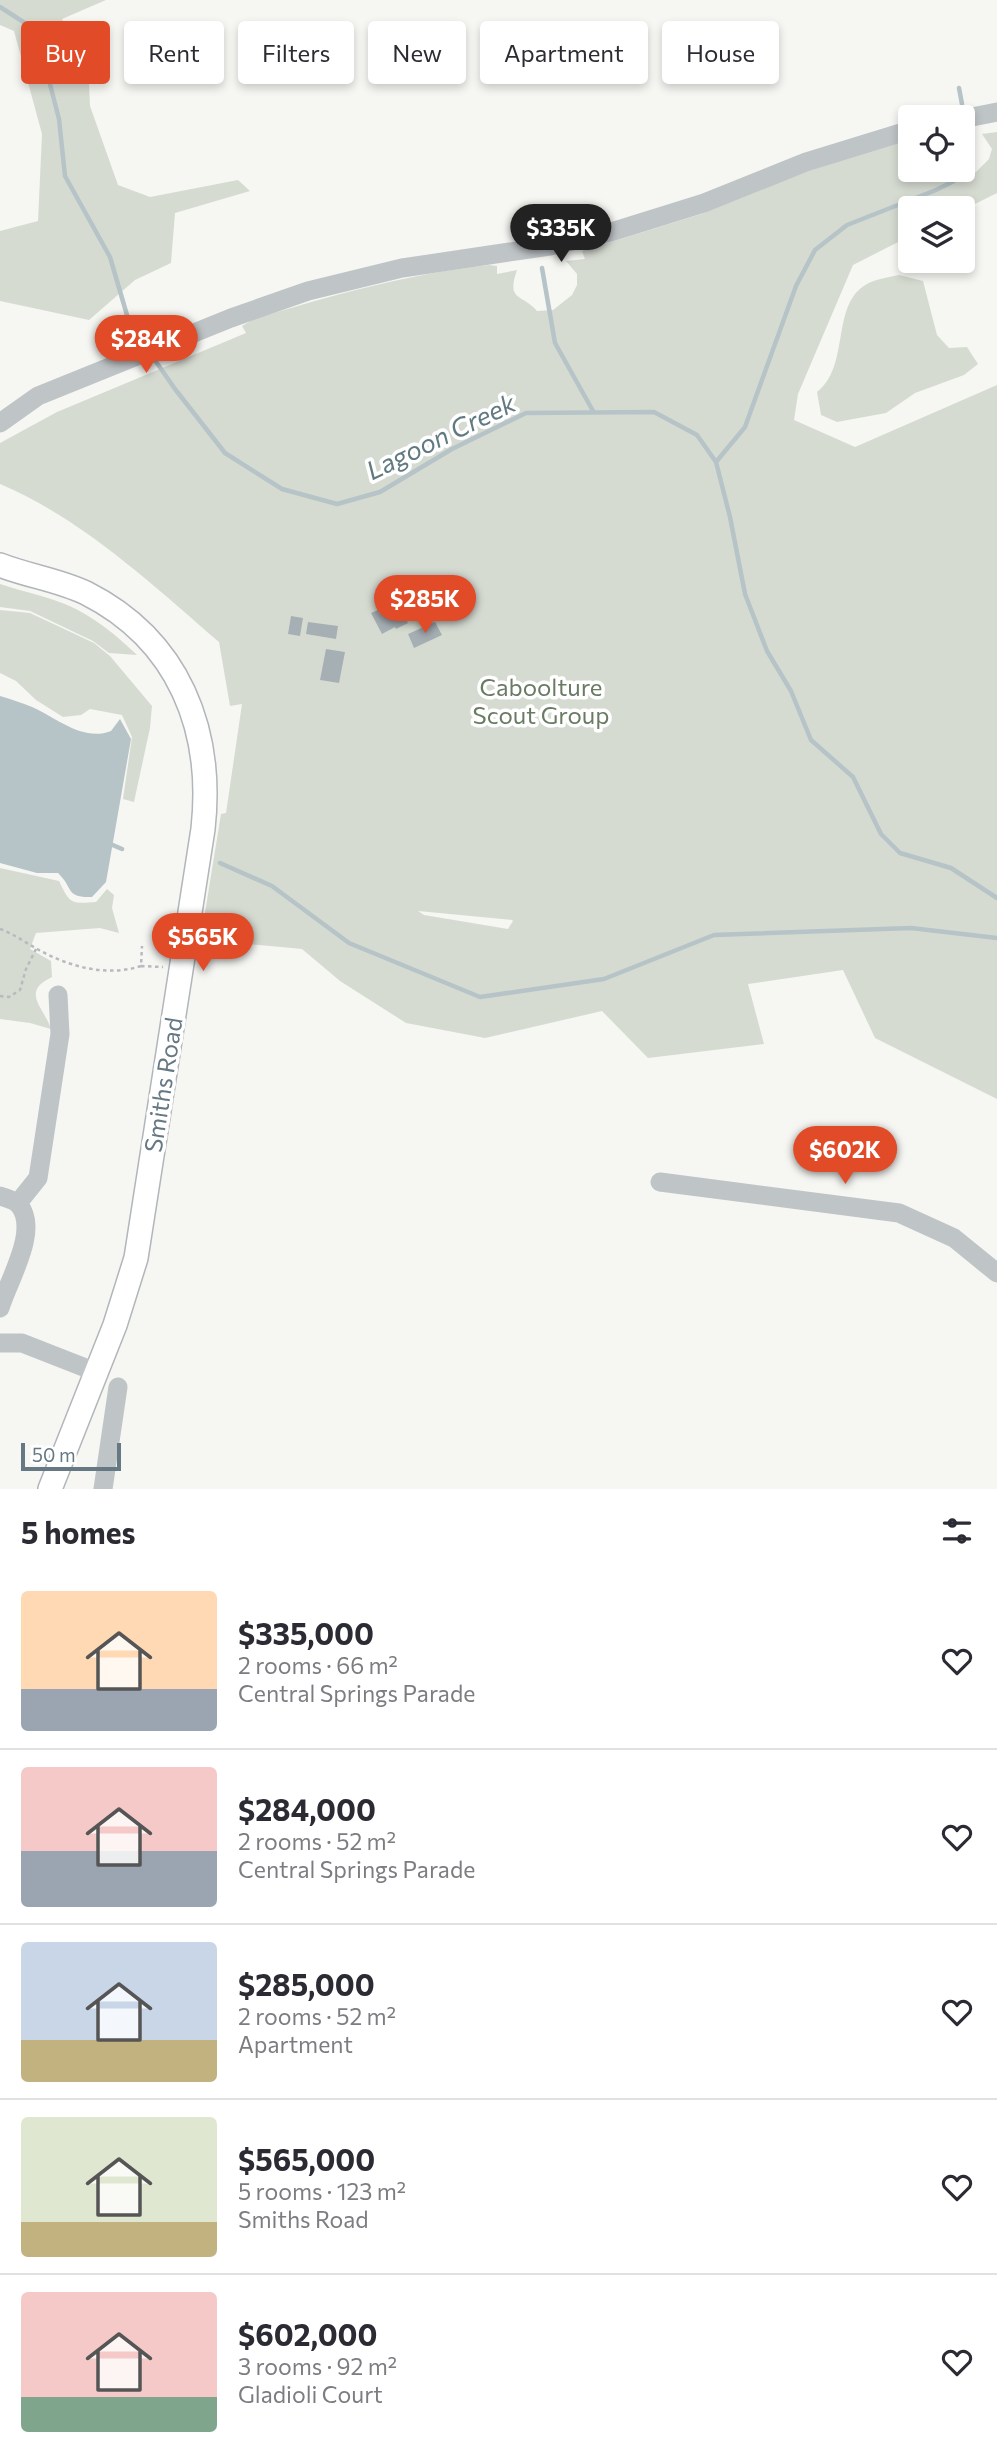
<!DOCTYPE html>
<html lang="en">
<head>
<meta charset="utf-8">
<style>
	body { margin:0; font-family:Commissioner,sans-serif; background:#f2f2f3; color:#2b2b33; height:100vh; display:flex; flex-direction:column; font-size:26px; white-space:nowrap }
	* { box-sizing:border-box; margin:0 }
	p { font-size:23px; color:#7c7c81 }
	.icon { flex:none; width:38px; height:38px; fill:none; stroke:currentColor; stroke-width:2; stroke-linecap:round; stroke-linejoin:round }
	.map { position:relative; height:1489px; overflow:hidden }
	.details { display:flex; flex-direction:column; background:#fff; flex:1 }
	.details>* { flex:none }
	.top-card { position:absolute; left:21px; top:21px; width:956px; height:63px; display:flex; gap:14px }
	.fabs { position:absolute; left:898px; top:105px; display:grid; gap:14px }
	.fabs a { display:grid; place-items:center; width:77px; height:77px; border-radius:7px; background:#fff; box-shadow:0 4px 10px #0003; font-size:35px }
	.scale { position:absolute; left:21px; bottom:18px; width:100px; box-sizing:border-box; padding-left:7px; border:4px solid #657884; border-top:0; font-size:19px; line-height:24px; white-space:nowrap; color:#657884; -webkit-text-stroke:5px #fff; paint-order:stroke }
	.price { position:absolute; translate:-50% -60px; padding:0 16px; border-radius:24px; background:#e24b27; color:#fff; font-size:23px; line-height:46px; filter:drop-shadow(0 2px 4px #0008) }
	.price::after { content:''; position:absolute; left:50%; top:42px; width:21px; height:16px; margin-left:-10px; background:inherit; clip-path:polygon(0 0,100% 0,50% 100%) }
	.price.on { background:#222; color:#fff }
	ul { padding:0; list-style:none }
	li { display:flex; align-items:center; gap:21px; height:175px; padding:0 21px }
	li+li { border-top:2px solid #e1e1e2 }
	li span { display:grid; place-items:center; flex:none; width:196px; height:140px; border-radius:7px; color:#555 }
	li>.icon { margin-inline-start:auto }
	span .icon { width:84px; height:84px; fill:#fffc; stroke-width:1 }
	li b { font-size:30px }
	h2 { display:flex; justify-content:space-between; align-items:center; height:84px; padding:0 21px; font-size:30px }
	.pill { padding:0 24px; border-radius:7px; background:#fff; box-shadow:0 4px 10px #0003; font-size:24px; line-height:63px }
	.pill.on { background:#e24b27; color:#fff }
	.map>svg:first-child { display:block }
	.green { fill:#d6dbd2; fill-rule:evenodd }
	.water { fill:#b6c3c7 }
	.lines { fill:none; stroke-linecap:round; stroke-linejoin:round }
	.stream { stroke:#b6c3c7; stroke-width:4.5 }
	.building { fill:#a6afb4 }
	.major-casing { stroke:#b1b6ba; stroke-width:26 }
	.path { stroke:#b7bbbe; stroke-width:2.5; stroke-dasharray:3.5 3.5; stroke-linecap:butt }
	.minor { stroke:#bfc4c7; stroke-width:19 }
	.major { stroke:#fff; stroke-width:23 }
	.labels { text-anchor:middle; stroke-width:7; stroke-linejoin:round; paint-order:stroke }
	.park-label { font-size:24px; fill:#6a7b64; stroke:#fff }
	.street-label { font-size:24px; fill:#657884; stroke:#fff }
	.water-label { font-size:26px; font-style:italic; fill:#617980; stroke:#fff }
</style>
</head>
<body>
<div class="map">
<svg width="997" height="1489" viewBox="0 0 997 1489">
	<rect width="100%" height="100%" fill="#f6f6f3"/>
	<path class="green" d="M0,0H106L62,19L88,61L90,106L118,185L150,197L238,180L250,191L175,213L171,263L135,280L89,320L0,301V231L38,221L42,134L14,31L0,25Z
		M997,132V193L963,210L910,208V236L853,265L798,394L794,420L855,447L997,385V1099L875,1038L843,970L748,984L764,1044L648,1058L602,1011L485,1038L406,1023L340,981L302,949L248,944L202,931L221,814L226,813L242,704L230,706L219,642C153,585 81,518 0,484V443L57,412L246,333L242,326L254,319C332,295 408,274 489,265L497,266V274L517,270C506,302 522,293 537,311L553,310L572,295L577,285V274L566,261L585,259L582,251L701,214L808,171L860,153L910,140V170H952L968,180L989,159L992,149L982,134ZM418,911L512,920L513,921L508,929L424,915Z
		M899,275L923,281L937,335L949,348L967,347L978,364L964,375L915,393L886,413L837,422L821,415L817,392C851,366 830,304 867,284C876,279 889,277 899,275Z
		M0,584C18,590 36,594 54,600C87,611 112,631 137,655L109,653L93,641L30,611L0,607Z
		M0,610L30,613L94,643L110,656L152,706L150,728L134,802L123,799L132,737L122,715L90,709L81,715L63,717L36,700L16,681L0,673Z
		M0,868L59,881C70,904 71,904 96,902L107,889L114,895L112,908L119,933L100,928L36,933L30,949L51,961L52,977C20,992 44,1007 51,1029L30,1023L0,1019Z"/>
	<path class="water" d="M0,696C11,699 22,703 32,707C57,718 83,742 111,731L120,719L131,739L106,882L92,897C65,898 74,888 58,873H37L0,863Z"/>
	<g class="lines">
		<path class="stream" d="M0,7L36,30L59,119L65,176L110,257L129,322L146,346
			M959,88L962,104
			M533,220L536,235
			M542,268L555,343L593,411
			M152,356L175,389L225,453L282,489L337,504L380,492L452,449L526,413L654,412L697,435L716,462L730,517L745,594L767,651L791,691L811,740L853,777L881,834L900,853L951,868L997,898
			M716,462L745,427L796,286L815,250L847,225L936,190L954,181L968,162L969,139
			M108,843L122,849
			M220,863L272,886L349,943L480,997L604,979L714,935L911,928L997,938"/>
	</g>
	<path class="building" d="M398,600L408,623L396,629L395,627L382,634L371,613L378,610L380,614L387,610L385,606Z
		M291,616L303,618L300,636L288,634Z
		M308,622L338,626L336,639L306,634Z
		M435,622L442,635L414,648L408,634Z
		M326,649L345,652L339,683L320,680Z"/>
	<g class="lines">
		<defs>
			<path id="major" d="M0,565C28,576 59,580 86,593C179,640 214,730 203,829L136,1258L115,1325L50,1489"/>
		</defs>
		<use href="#major" class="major-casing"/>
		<path class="path" d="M0,929C14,934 26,943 39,950C70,967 107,977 141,966L142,946
			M141,966L163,967
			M0,996L9,997L20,990L26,969L36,949"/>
		<path class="minor" d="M962,119L997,112
			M0,423L38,396L231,318L308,291L402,268L550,246L611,232L704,203L806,162L910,130
			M660,1182L899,1213L954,1238L997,1273
			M0,1196C6,1198 15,1200 19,1205C40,1230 8,1281 0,1308
			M18,1203L38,1178L60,1034L58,995
			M0,1343H22L96,1372
			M103,1489L118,1387"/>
		<use href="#major" class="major"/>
	</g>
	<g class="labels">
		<g class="park-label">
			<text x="541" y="696">Caboolture<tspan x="541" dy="28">Scout Group</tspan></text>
		</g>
		<g class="street-label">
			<text transform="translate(164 1085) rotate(-81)" y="8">Smiths Road</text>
		</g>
		<g class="water-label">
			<text transform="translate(441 437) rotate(-26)" y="9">Lagoon Creek</text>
		</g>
	</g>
</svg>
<div class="fabs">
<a><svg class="icon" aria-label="locate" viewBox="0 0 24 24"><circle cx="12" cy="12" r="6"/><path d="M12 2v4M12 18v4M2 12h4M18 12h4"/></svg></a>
<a><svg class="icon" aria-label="layers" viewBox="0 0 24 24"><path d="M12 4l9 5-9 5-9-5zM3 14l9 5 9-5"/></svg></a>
</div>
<div class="scale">50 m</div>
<b class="price on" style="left:561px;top:264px">$335K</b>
<b class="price" style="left:146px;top:375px">$284K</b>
<b class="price" style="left:425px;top:635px">$285K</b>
<b class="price" style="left:203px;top:973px">$565K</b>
<b class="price" style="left:845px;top:1186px">$602K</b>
<div class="top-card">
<a class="pill on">Buy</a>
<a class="pill">Rent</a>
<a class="pill">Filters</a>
<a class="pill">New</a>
<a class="pill">Apartment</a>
<a class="pill">House</a>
</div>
</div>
<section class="details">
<h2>5 homes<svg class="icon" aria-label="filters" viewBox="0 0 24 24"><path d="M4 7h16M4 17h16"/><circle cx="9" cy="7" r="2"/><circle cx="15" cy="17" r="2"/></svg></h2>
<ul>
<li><span style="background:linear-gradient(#ffd9b3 70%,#9aa5b1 0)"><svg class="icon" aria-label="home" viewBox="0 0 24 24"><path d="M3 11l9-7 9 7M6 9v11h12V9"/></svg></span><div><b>$335,000</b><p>2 rooms · 66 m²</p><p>Central Springs Parade</p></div><svg class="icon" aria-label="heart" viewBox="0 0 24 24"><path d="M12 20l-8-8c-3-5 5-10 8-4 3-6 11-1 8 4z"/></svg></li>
<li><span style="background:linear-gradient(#f6c9c9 60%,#9aa5b1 0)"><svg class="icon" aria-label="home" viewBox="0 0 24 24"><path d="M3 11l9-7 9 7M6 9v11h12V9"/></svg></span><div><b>$284,000</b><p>2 rooms · 52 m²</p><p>Central Springs Parade</p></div><svg class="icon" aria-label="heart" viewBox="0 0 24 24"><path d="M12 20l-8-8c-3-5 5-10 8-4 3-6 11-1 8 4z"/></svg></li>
<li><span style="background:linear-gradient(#c9d6e8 70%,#c2b280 0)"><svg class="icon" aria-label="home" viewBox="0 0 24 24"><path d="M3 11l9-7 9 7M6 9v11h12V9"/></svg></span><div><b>$285,000</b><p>2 rooms · 52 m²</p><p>Apartment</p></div><svg class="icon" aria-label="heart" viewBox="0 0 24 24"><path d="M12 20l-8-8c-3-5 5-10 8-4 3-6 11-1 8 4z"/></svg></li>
<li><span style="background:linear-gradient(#dfe7d0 75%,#c2b280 0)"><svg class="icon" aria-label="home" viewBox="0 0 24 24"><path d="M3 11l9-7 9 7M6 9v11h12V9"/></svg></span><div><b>$565,000</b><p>5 rooms · 123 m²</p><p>Smiths Road</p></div><svg class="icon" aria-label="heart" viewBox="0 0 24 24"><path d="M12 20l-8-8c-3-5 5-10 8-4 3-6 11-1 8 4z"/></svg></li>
<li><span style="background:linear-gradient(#f6c9c9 75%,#7fa58c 0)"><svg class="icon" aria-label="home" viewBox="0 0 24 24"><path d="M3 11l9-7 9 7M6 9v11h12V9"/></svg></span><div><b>$602,000</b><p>3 rooms · 92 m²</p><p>Gladioli Court</p></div><svg class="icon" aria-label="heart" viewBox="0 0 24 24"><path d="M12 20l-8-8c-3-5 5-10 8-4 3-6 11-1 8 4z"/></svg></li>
</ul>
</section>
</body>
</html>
